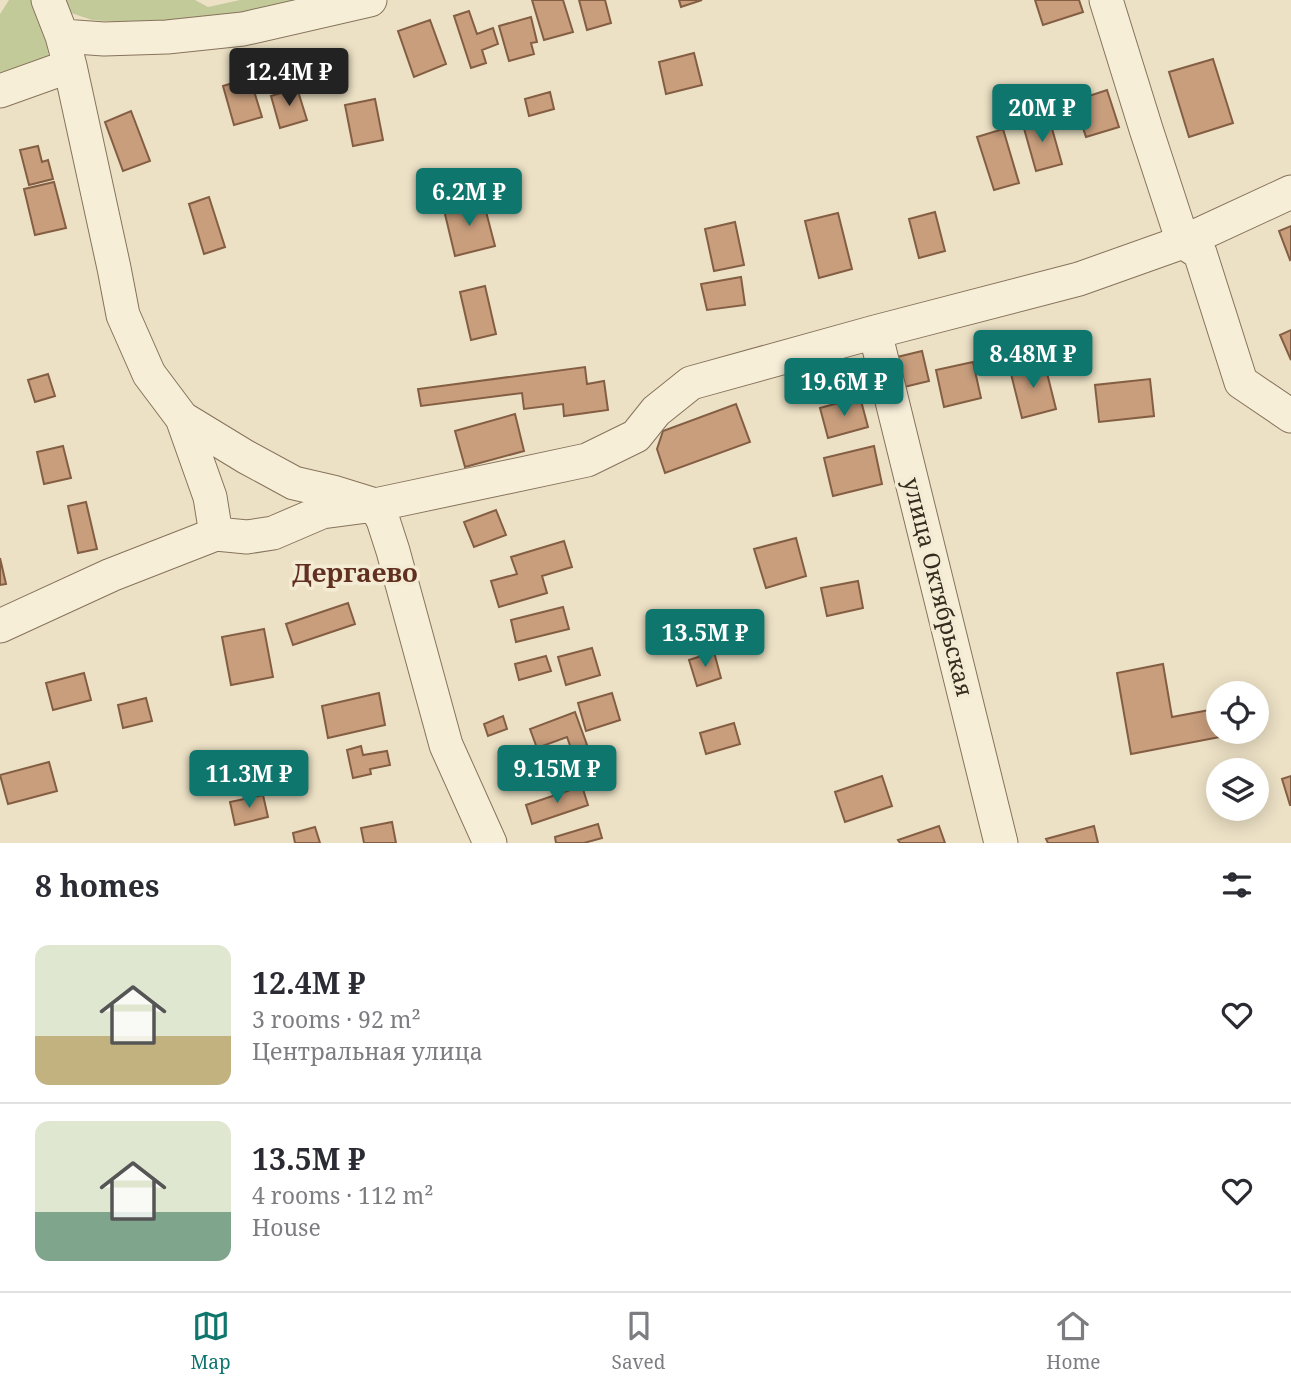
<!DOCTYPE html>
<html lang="en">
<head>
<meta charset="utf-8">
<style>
	body { margin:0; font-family:"Noto Serif",serif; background:#f7f7f7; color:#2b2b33; height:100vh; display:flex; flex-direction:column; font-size:26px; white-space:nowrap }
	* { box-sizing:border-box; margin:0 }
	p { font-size:23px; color:#7c7c81 }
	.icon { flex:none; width:38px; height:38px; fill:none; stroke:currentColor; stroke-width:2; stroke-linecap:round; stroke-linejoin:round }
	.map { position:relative; height:843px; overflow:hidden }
	.sheet { display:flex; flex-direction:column; background:#fff; flex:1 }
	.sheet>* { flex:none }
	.controls { position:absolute; left:1206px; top:681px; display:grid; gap:14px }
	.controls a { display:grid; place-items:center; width:63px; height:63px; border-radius:50%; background:#fff; box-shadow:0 4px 18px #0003; font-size:35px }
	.price { position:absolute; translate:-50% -60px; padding:0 16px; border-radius:7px; background:#0f766e; color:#fff; font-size:23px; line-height:46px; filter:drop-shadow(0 2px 4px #0008) }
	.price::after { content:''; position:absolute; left:50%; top:42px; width:21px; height:16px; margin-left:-10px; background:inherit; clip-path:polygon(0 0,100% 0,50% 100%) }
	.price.selected { background:#222; color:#fff }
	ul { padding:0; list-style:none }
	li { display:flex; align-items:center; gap:21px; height:175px; padding:0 35px }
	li+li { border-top:2px solid #e1e1e2 }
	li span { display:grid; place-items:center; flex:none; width:196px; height:140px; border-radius:14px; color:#555 }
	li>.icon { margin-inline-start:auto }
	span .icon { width:84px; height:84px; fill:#fffc; stroke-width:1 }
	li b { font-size:30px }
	h2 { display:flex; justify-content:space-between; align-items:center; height:84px; padding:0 35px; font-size:30px }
	.menu { display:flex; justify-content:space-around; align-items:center; height:98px; border-top:2px solid #e1e1e2; background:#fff; font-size:19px; color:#7c7c81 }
	.menu a { display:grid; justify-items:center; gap:4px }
	.menu .selected { color:#0f766e }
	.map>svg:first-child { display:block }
	.green { fill:#c3ca99 }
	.building { fill:#c89e7d; stroke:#845e43; stroke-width:2 }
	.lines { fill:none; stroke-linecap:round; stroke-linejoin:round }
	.minor-casing { stroke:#86735c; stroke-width:35 }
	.minor { stroke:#f7eed8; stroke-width:33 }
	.labels { text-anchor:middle; stroke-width:7; stroke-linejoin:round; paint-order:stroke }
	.street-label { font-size:23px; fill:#372b1f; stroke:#f4ebd4 }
	.quarter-label { font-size:26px; font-weight:bold; fill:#613021; stroke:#f4ebd4 }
</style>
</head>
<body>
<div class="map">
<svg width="1291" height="843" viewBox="0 0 1291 843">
	<rect width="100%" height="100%" fill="#ece1c5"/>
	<path class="green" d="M9,0H37L49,57L0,85V14Z
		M64,0H195L208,7L240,0H307L296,5L235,13L170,26L92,20L68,12Z"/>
	<path class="building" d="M532,0H563L573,32L544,40Z
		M579,0H605L611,23L587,30Z
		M679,0H702L681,7Z
		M1035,0H1079L1083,12L1043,25Z
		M469,11L477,34L493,28L498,44L482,50L486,63L471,68L454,16Z
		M531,17L537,42L531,43L534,54L509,61L499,26Z
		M430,20L446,64L414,77L398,31Z
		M694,53L702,85L666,94L659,62Z
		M1213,59L1233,123L1189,137L1169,72Z
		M250,78L262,117L234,125L223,86Z
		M297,88L307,120L280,128L271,96Z
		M1107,90L1119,127L1086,137L1074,101Z
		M550,92L554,109L529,116L525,99Z
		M375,99L383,140L353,146L345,105Z
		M131,111L150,161L123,171L105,122Z
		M1049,118L1062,164L1036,171L1023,125Z
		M1003,129L1019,183L994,190L977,137Z
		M38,146L42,162L48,160L53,179L29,185L20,150Z
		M54,182L66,228L35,235L24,189Z
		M209,197L225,247L204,254L189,204Z
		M483,200L495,246L455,256L444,210Z
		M935,212L945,251L919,258L909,219Z
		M838,213L852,269L819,278L805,221Z
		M735,222L744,265L714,271L705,229Z
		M1291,226V259L1290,260L1279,231Z
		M741,277L745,305L707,310L701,284Z
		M485,286L496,334L471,340L460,292Z
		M1291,330V360L1280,335Z
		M922,351L929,381L904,387L897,357Z
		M1044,361L1056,409L1022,418L1010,370Z
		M973,362L981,398L944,407L936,370Z
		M585,367L587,384L604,381L608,410L564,416L563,404L524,409L522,393L421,406L418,389Z
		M48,374L55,396L35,402L28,380Z
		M1150,379L1154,416L1099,422L1095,385Z
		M860,397L868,427L828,438L820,408Z
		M736,404L750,442L665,473L657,449L663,431Z
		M515,414L524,451L465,467L455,431Z
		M63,446L71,478L44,484L37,452Z
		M874,446L882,484L833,496L824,458Z
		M86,502L97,549L78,553L68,506Z
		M496,510L506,535L474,547L464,522Z
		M796,538L806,576L766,588L754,549Z
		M564,541L572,567L542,576L547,593L499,607L491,581L517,574L511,557Z
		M0,558L6,584L0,585Z
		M858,581L863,608L827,616L821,588Z
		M348,603L355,624L293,645L286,624Z
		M563,607L569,629L516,642L511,620Z
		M264,629L273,677L231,685L222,637Z
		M592,648L600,675L566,685L558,657Z
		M714,652L721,678L697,686L689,660Z
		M546,656L551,671L519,680L515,664Z
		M1163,664L1172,717L1215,709L1220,737L1131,754L1117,673Z
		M84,673L91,700L53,710L46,683Z
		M379,693L385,725L328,738L322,706Z
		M612,693L620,720L586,731L578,703Z
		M146,698L152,721L123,728L118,705Z
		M575,712L587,745L572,751L567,737L537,748L530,729Z
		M503,716L507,729L488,736L484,724Z
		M734,723L740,744L706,754L700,733Z
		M361,746L363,755L387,751L390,765L370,769L371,774L353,778L347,750Z
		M49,762L57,791L8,804L0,775Z
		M882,776L892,806L845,822L835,792Z
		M1291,776V805H1290L1282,779Z
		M582,786L588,805L532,824L526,805Z
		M263,795L268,817L235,825L230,802Z
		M392,822L396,843H364L361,828Z
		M598,824L602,838L584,843H556L555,837Z
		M939,826L945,843H900L898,840Z
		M1094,826L1098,843H1048L1046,839Z
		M315,827L320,843H295L293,833Z"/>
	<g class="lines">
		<defs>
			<path id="minor" d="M48,0L62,36L70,66L114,268L123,315L149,374L182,418L246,457L294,483L333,492L375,505L383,520L393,551L446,745L490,843
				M1106,0L1146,129L1183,242L1200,253L1241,382L1291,416
				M62,36L104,39L167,37L243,29L370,0
				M0,91L70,66
				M875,332L1001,843
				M182,418L210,497L216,534
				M0,626L111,575L216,534L247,537L273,533L322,512L375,505L587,460L636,436L656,411L691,383L875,332L1079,279L1183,242L1291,192"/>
		</defs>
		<use href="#minor" class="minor-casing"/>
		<use href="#minor" class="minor"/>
	</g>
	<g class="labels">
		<g class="street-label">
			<text transform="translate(938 587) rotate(76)" y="8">улица Октябрьская</text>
		</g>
		<g class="quarter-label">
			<text x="355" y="582">Дергаево</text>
		</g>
	</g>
</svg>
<div class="controls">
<a><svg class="icon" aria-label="locate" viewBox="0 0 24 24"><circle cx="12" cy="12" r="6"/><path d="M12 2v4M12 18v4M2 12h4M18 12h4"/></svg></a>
<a><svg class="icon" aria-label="layers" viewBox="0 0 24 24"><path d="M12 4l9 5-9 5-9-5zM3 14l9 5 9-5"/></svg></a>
</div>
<b class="price selected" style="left:289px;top:108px">12.4M ₽</b>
<b class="price" style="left:1042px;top:144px">20M ₽</b>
<b class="price" style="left:469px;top:228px">6.2M ₽</b>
<b class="price" style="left:1033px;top:390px">8.48M ₽</b>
<b class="price" style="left:844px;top:418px">19.6M ₽</b>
<b class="price" style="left:705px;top:669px">13.5M ₽</b>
<b class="price" style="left:557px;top:805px">9.15M ₽</b>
<b class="price" style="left:249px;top:810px">11.3M ₽</b>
</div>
<section class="sheet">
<h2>8 homes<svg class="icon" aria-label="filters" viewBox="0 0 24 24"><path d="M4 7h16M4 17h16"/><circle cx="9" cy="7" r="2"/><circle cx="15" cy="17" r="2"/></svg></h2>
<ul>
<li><span style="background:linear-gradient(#dfe7d0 65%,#c2b280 0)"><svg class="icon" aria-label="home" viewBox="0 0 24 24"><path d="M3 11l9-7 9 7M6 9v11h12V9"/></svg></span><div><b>12.4M ₽</b><p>3 rooms · 92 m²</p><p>Центральная улица</p></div><svg class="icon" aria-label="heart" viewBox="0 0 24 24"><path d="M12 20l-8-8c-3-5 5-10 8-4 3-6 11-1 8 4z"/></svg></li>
<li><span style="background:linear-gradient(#dfe7d0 65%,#7fa58c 0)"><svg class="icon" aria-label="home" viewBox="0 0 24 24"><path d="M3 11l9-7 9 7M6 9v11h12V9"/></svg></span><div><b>13.5M ₽</b><p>4 rooms · 112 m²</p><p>House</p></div><svg class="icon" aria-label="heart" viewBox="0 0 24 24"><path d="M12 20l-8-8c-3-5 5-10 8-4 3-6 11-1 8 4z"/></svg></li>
</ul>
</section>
<nav class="menu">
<a class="selected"><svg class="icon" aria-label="map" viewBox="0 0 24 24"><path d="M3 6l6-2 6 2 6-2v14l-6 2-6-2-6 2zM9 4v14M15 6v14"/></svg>Map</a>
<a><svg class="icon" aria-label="saved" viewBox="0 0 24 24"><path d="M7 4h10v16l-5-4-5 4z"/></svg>Saved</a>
<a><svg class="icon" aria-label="home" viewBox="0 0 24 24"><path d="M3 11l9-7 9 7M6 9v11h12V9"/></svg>Home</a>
</nav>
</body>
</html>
